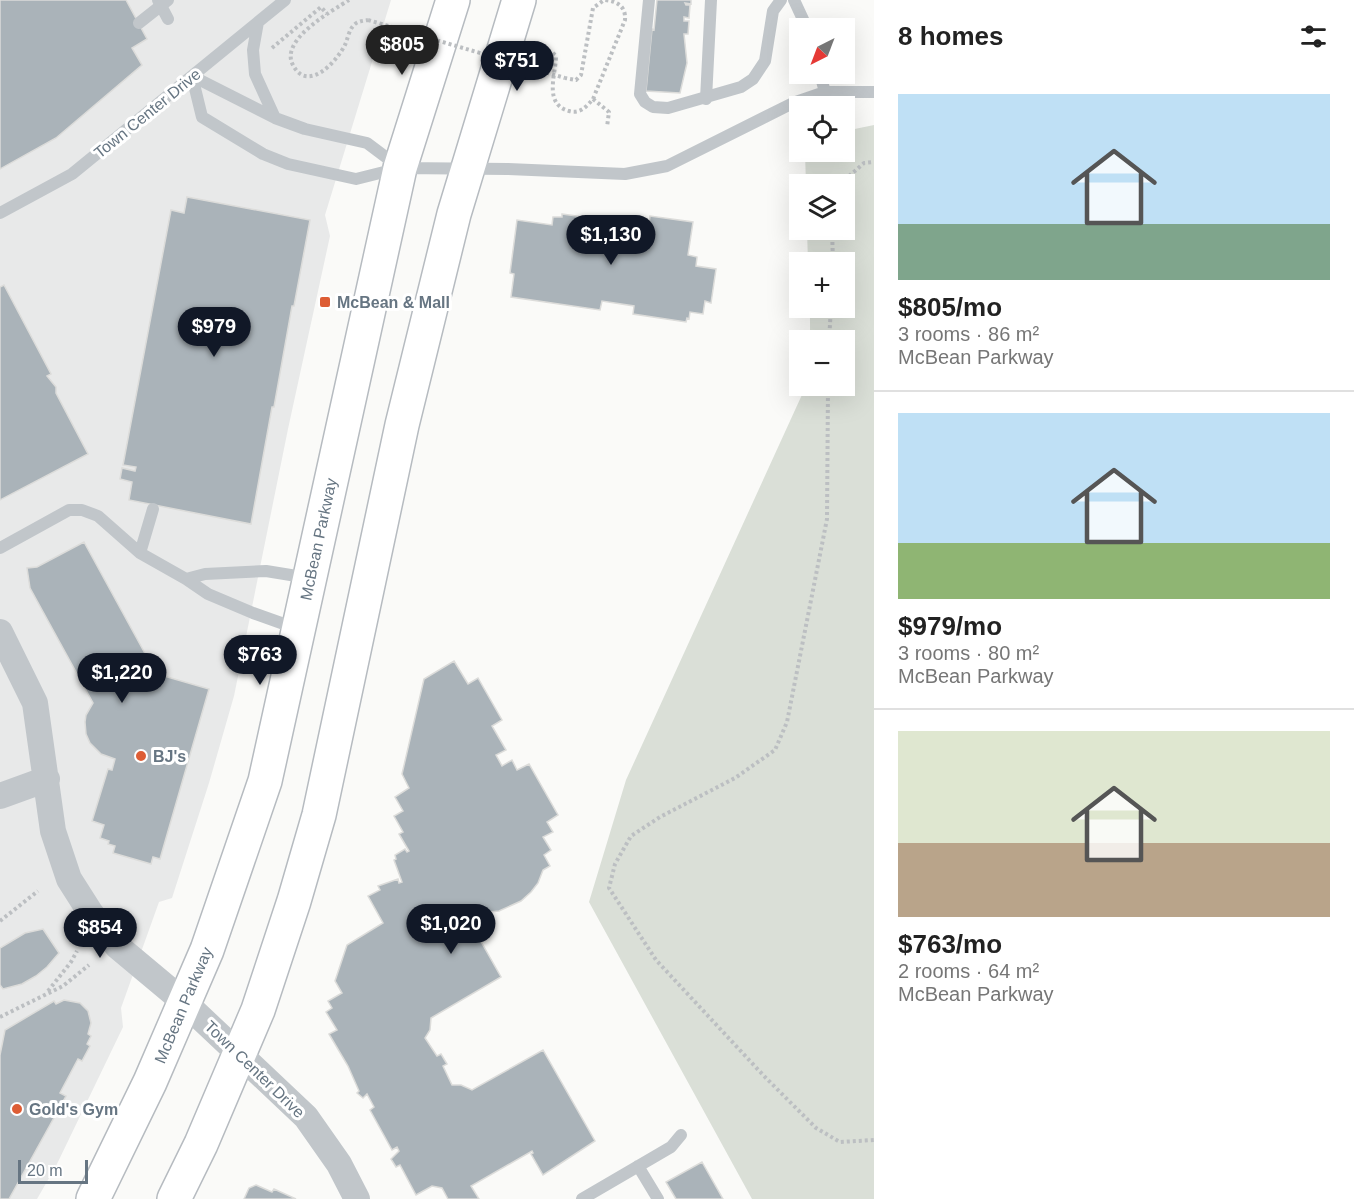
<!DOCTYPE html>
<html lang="en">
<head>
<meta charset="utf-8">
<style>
	body { margin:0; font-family:Arial,sans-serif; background:#f2f2f2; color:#222; height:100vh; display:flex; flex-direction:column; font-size:22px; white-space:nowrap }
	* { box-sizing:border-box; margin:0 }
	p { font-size:20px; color:#767676 }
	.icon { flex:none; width:33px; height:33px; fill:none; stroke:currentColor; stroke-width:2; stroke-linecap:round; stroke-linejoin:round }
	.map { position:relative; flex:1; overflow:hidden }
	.details { display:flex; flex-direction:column; background:#fff; width:480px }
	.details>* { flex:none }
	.needle { width:39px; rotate:222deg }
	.controls { position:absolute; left:789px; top:18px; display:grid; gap:12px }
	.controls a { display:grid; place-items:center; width:66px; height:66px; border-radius:0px; background:#fff; box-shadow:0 6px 24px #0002; font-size:30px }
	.scale { position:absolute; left:18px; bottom:15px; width:70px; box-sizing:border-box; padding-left:6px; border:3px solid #667582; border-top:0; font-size:16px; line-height:21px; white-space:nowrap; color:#667582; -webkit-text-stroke:4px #fff; paint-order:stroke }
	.price { position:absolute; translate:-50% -51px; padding:0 14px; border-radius:21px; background:#111827; color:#fff; font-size:20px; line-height:39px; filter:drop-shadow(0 2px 3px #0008) }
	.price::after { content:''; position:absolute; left:50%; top:36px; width:18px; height:14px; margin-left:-9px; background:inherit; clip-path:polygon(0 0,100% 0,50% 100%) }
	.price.current { background:#222; color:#fff }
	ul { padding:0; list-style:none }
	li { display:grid; align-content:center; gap:12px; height:318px; padding:0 24px }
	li+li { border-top:2px solid #e0e0e0 }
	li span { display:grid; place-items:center; height:186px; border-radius:0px; color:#555 }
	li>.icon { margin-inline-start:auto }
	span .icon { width:108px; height:108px; fill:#fffc; stroke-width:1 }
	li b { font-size:26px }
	h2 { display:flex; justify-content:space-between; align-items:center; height:72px; padding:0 24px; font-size:26px }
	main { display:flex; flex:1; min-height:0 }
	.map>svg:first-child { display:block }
	.built { fill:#e8e9e9 }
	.green { fill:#dadfd7 }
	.building { fill:#aab3b9; stroke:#dcdcda; stroke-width:1.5 }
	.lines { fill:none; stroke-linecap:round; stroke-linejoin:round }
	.secondary-casing { stroke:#b6bbc0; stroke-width:36 }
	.path { stroke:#bcbfc2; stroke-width:4; stroke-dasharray:3 3; stroke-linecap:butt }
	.lane { stroke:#c1c6ca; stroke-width:12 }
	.street { stroke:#c1c6ca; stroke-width:26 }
	.secondary { stroke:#fff; stroke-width:33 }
	.path-bridge { stroke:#bcbfc2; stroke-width:4; stroke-dasharray:3 3; stroke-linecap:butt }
	.lane-bridge { stroke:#c1c6ca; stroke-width:12 }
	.poi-dot { fill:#dd5d35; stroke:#fff; stroke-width:2 }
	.labels { text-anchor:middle; stroke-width:6; stroke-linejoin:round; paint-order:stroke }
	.street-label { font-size:16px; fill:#667582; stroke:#fff }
	.poi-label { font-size:16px; font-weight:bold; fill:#667582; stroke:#fff; text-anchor:start }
</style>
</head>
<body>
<main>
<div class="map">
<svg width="874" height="1199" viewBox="0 0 874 1199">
	<rect width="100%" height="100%" fill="#fafaf8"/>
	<path class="built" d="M0,0H391L325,215L330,236L288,429L234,696L209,783L172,898L159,902L121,1008L123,1027L56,1166L37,1199H0Z"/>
	<path class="green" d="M874,125V1199H752L589,902L626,780L806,386H844V340H810V308H844V262H808L807,230H844V184H806L805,152H844L845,131Z"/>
	<path class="building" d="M0,0H126L147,39L132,48L142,65L56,138L0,169Z
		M657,0H691V4L685,3L686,5H690L689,18L684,17V21H689L688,34H684L687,63L680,93L646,91L652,29L654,30Z
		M187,197L310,220L294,306H292L274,407H272L251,524L129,500L132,482L120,479L122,468L135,471L136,467L123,465L171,210L184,213Z
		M562,214L649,226L650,216L693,222L688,255L697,257L696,266L716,269L711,303L705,301L703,314L690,312L689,319L687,318L686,322L633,314L634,306L602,301L600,310L511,297L514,274L510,273L517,220L552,225L553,217H562Z
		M4,285L51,374L47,376L56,387V393L88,454L0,500V287Z
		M84,542L153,668L162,663L166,670L164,676L209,689L160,859L153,857L151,864L113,853L115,846L108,844L109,841L100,838L104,825L92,821L108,769L112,770L115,759L101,754L90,743L86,734L85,722L86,715L93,703L30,588L27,568L37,567Z
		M454,661L468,684L478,678L502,720L492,726L506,750L496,755L502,766L512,760L517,770L529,764L558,815L547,822L553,832L543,837L551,850L544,855L550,866L543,870L538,883L531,892L521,901L499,911L489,912L473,910L466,915L501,977L431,1018L430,1030L425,1038L437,1056L441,1054L447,1064L443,1066L452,1085H461L472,1090L543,1050L595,1141L543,1175L531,1154L533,1153L532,1151L471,1186L479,1199H448L442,1188L432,1186L416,1195L400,1165L396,1167L391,1159L399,1151L397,1147L392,1150L370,1110L374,1107L367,1094L363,1098L357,1093L359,1091L348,1066L329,1034L337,1030L326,1012L332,1008L328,1001L342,993L335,981L347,945L383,923L368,896L380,890L378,886L398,879L399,883L402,882L394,860L396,859L395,855L405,849L407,852L409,851L399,834L403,832L394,816L403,811L395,797L409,788L402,774L424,679Z
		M43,929L59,953L47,967L36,976L22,984L3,989L0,985V948L25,933Z
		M64,1000L80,1003L88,1011L91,1023L88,1034L91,1036L87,1044L90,1046L82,1061L78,1059L60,1093L66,1096L9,1199H0V1055L5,1030L54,1001L56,1004Z
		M702,1162L723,1199H676L666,1182Z
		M256,1185L272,1192L274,1189L296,1199H244L249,1188Z"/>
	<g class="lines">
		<defs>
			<path id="secondary" d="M93,1199L150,1082L207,950L265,781L400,168L453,0
				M174,1199L201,1144L258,1010L294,901L319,815L402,425L454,214L519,0"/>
		</defs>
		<use href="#secondary" class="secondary-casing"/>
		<path class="path" d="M349,0C332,11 279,40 293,65C295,69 298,73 302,75C319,82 338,58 345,45C348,38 349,29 355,24C359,21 363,21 368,20
			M272,48L321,7L327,14
			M542,48L552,52L556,56C556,74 543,104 569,111C580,114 586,107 593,99L625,20C626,6 617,1 604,0L593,8L581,75L576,80L565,78
			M593,99L609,112L607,127
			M840,184L864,163L874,162
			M832,230L833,262
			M829,340L831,308
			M828,386L827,519L787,722L775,750L735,778L660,817L631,836L615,864L609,888L656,960L764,1076L816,1128L840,1142L874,1140
			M0,921L38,891
			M48,991L71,962L77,951
			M0,1017L63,986L89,965"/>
		<path class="lane" d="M158,0L168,19
			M649,0L640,94L645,102L653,107L668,108L741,87L753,79L765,61L773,11L781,0
			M794,0L807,28
			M258,22L253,50L255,74L275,118
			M820,74L825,92
			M192,76L202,117L263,154L288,164L356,179L400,168L508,169L625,174L667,166L793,103L825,92H874
			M192,76L275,118L305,129L367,143L399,167
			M706,99L711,0
			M0,213L72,174L285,0
			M0,548L69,510H82L98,516L140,553L186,579L208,594L253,613L298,629
			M140,553L153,509
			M186,579L205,574L266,571L309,578
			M638,1166L658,1199
			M582,1199L671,1147L681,1135"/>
		<path class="street" d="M0,632L35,703L53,831L69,879L90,912L117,946L184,1002L306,1117L339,1164L357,1199
			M0,796L47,779"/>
		<use href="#secondary" class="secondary"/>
		<path class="path-bridge" d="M368,20L565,78"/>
		<path class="lane-bridge" d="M139,23L168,0"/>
	</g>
	<g class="poi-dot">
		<rect x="319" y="296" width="12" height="12" rx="3"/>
		<circle cx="141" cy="756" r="6"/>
		<circle cx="17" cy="1109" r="6"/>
	</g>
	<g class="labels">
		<g class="street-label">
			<text transform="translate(147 113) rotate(-39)" y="6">Town Center Drive</text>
			<text transform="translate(318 539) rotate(-78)" y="6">McBean Parkway</text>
			<text transform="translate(183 1005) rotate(-67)" y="6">McBean Parkway</text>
			<text transform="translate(255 1069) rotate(44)" y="6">Town Center Drive</text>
		</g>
		<g class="poi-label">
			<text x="337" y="308">McBean &amp; Mall</text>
			<text x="153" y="762">BJ's</text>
			<text x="29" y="1115">Gold's Gym</text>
		</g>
	</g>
</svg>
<div class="controls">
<a><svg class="needle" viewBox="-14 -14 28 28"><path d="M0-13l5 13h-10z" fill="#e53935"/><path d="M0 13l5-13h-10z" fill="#767676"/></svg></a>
<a><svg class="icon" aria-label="locate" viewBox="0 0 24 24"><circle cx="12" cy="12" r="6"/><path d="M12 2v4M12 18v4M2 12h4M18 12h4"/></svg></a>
<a><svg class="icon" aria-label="layers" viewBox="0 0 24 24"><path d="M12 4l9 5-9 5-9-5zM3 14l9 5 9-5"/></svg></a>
<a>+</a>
<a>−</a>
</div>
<div class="scale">20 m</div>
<b class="price current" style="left:402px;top:76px">$805</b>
<b class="price" style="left:517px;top:92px">$751</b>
<b class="price" style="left:611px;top:266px">$1,130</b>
<b class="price" style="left:214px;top:358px">$979</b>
<b class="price" style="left:260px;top:686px">$763</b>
<b class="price" style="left:122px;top:704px">$1,220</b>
<b class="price" style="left:451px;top:955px">$1,020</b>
<b class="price" style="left:100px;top:959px">$854</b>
</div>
<section class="details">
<h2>8 homes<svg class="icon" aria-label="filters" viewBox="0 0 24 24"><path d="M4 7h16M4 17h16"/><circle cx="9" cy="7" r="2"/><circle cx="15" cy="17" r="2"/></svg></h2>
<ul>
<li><span style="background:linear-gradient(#bfe0f5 70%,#7fa58c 0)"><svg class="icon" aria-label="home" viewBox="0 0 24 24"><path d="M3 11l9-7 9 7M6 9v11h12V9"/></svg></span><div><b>$805/mo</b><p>3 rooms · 86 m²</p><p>McBean Parkway</p></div></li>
<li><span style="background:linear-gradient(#bfe0f5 70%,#8fb573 0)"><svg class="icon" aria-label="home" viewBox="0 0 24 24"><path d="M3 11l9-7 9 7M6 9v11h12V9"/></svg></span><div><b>$979/mo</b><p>3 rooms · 80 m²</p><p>McBean Parkway</p></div></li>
<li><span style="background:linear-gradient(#dfe7d0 60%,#b9a48a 0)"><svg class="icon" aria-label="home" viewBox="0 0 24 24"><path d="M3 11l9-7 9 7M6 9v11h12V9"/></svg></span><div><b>$763/mo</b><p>2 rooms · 64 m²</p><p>McBean Parkway</p></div></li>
</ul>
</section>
</main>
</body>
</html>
